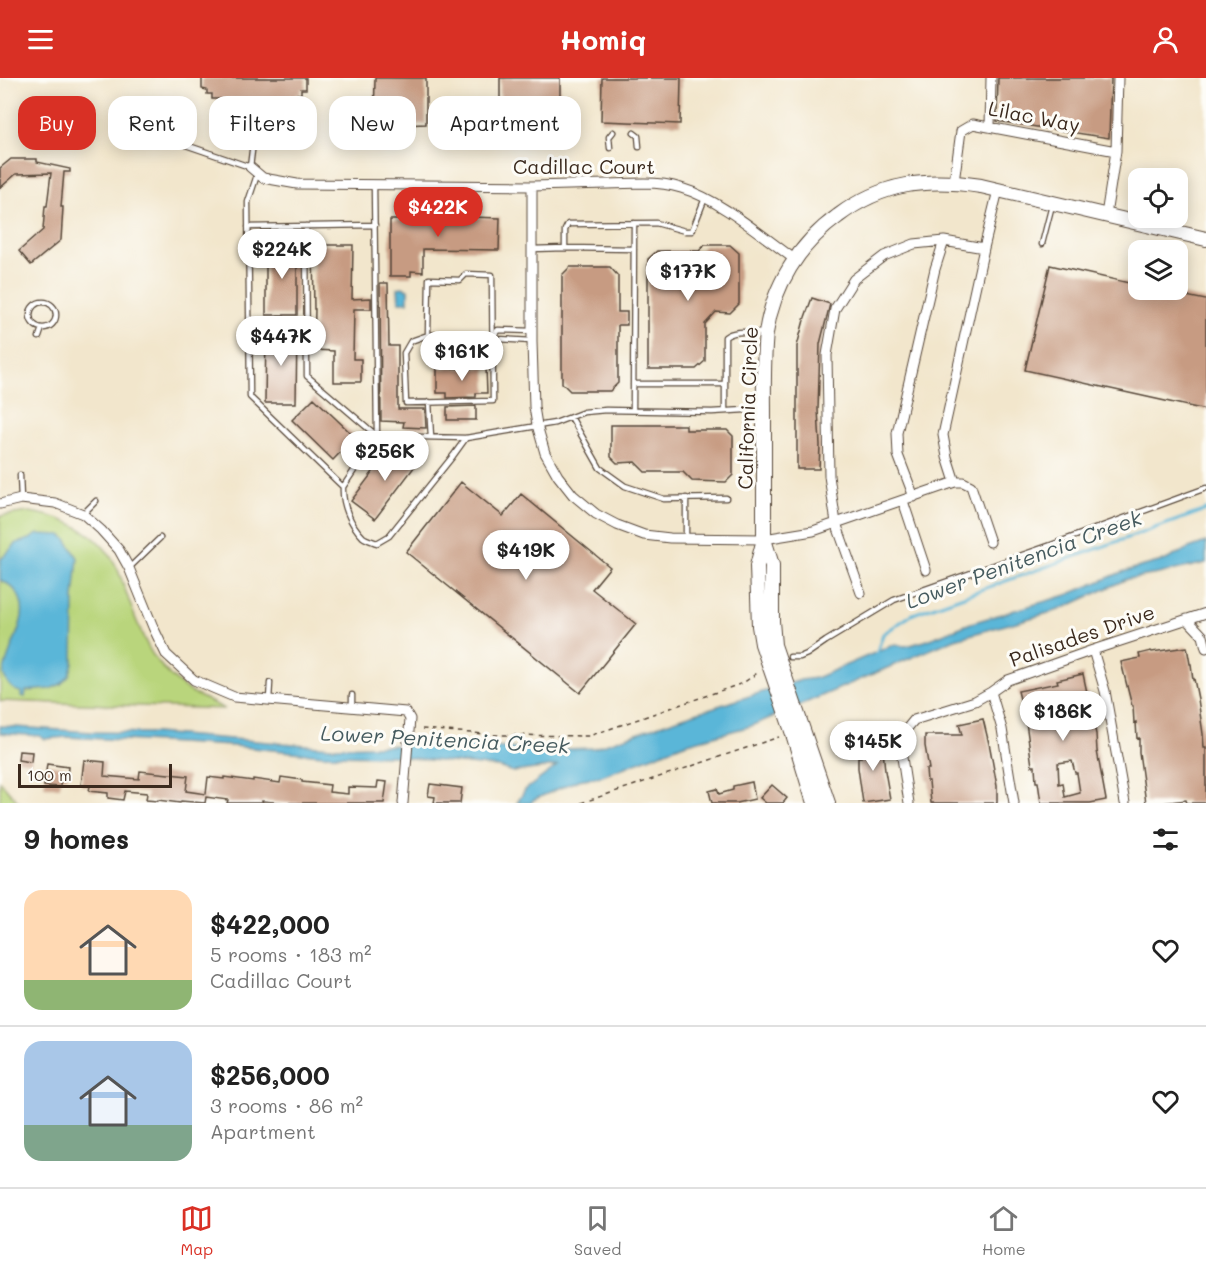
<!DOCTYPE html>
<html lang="en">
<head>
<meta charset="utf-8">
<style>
	body { margin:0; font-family:Mali,sans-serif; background:#f2f2f2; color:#222; height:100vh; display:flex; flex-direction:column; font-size:22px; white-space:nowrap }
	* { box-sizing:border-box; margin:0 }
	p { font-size:20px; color:#767676 }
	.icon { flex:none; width:33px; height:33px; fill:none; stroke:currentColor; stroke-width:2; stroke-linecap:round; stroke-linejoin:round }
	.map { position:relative; height:725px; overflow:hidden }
	.side { display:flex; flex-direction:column; background:#fff; flex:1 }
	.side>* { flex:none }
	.banner { position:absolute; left:18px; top:18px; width:600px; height:54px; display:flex; gap:12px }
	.tools { position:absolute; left:1128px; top:90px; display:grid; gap:12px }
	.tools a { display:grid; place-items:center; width:60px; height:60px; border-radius:12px; background:#fff; box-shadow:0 3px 15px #0003; font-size:30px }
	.scale { position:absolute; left:18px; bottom:15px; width:154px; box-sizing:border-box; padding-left:6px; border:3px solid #3b2a1e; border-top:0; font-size:16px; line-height:21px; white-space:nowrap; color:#3b2a1e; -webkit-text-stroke:4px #fdfcf7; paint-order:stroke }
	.price { position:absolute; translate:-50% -51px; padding:0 14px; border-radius:21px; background:#fff; color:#222; font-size:20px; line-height:39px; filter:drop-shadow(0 2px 3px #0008) }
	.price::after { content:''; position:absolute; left:50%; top:36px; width:18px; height:14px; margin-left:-9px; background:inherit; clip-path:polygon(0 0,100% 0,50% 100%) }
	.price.on { background:#d93025; color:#fff }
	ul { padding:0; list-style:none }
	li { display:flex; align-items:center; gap:18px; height:150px; padding:0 24px }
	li+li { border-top:2px solid #e0e0e0 }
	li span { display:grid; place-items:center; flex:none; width:168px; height:120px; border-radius:18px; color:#555 }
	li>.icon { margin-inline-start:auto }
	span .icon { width:72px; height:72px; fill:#fffc; stroke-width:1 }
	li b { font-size:26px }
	h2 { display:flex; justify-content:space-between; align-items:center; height:72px; padding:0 24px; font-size:26px }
	.pill { padding:0 21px; border-radius:18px; background:#fff; box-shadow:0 3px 15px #0003; font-size:21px; line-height:54px }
	.pill.on { background:#d93025; color:#fff }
	header { display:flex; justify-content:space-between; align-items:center; height:78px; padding:0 24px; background:#d93025; color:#fff; font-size:27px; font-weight:700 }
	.tabs { display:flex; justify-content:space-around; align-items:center; height:84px; border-top:2px solid #e0e0e0; background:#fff; font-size:16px; color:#767676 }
	.tabs a { display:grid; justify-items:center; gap:3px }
	.tabs .on { color:#d93025 }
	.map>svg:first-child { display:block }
	.green { fill:#b9d57b; stroke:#7a804c; stroke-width:1.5 }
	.water { fill:#5ab6d8; stroke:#4a707b; stroke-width:1.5 }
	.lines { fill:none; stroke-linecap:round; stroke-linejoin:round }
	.stream { stroke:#5ab6d8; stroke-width:3 }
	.building { fill:#c79b82; fill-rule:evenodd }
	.lane-casing { stroke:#564638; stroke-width:7 }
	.street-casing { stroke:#564638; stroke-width:11 }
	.secondary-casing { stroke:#564638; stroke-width:16 }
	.path { stroke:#564638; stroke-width:1.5; stroke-dasharray:4.5 4.5; stroke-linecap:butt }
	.lane { stroke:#fff; stroke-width:4.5 }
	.street { stroke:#fff; stroke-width:9 }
	.secondary { stroke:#fff; stroke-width:14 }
	.labels { text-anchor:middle; stroke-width:6; stroke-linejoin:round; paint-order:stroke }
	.street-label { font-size:20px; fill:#3b2a1e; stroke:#fdfcf7 }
	.water-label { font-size:21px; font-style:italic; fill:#465b5f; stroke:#fdfcf7 }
</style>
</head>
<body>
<header><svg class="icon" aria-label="menu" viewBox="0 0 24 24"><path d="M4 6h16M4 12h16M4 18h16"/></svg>Homiq<svg class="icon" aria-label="person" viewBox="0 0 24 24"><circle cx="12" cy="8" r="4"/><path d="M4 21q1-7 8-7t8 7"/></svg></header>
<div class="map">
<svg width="1206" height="725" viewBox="0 0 1206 725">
	<rect width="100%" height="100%" fill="#fdfcf7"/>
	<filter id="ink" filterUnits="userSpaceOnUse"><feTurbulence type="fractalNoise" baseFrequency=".0167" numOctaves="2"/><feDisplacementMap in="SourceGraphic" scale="12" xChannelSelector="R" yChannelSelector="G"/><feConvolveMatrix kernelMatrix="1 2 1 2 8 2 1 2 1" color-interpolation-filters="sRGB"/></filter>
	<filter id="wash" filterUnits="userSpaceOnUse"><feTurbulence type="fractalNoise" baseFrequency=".008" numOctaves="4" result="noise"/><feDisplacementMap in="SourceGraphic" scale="24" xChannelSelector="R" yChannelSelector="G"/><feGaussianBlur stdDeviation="1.35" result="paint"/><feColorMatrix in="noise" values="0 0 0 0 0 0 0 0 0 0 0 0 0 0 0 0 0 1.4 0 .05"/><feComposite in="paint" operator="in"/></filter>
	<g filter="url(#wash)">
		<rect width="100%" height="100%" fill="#f2e6cc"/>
		<path class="green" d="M30,434C67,440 102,455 118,492C124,507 129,524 135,539C141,553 146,568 155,580C164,592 176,604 188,612C200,619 213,625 225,631L0,623V438Z
			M0,703L19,725H0Z"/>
		<path class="water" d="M402,209L408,211V224H399L398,210Z
			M38,456L61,457L66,461L78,480L74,520L73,585L69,598L61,606L50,611L26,613L25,619L21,618V614C11,612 7,605 3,596C5,589 7,581 10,574C13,564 19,553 21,543C26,525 17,508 0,502V482L17,465L30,461Z
			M1206,464V485L1158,496L1127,501L1059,532L955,561L751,648L684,666L602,698L578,702L533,722L531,725H517L525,712L557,688L513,694L498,689L392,678L323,677L233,668L67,659L44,661L40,658L0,655V648L92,654L155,655L332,669L447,666L534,672L594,670L683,639L801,602L816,600L893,567L906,568L925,563L971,545L1067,517L1122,494L1166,482L1189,470Z"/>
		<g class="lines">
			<path class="stream" d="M876,578L883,556L913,536L1206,432"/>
		</g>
		<g id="blocks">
			<path class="building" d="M202,0H306V11H301V16H297V21H212V16H207V12L202,11Z
				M375,0H426V46L374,48Z
				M500,0H560V49L500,45Z
				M602,0H681L680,46L601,43Z
				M998,0H1111L1109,60L997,43Z
				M11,81H37V84L70,91V94H64L61,129H63L61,162L31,187L19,173L43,152L45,128H47L51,95L16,96L0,110V90Z
				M407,135L471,136V139L500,140L499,172L423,171V194L411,193V198H390V142H407Z
				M266,167H297V237H266Z
				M313,167H353L352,221L371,220V231H354L353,281H361V304H334V273L314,272L315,231H314Z
				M705,167H730L739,175V226L730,235L716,234L705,246V283L696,291H648V181L657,173H699Z
				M1050,187L1138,207V212H1157L1206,222V332L1025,292Z
				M570,189H610L618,198V234H627V247H618V305L610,313H570L562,305V197Z
				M380,205H388L389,268H398V331H425L426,350L403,349L404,344L381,343Z
				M812,220L830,226L820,266L818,332L820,367L819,391H797V268L804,242Z
				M266,253H297L296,325H265Z
				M437,290H486L487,315H476V319L447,320V315H437Z
				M314,320L355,359L333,382L292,342Z
				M476,328V342H447V329Z
				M611,347H686V352H727L733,358V397L726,404L692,403L683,394H645L635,384L617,385L611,379Z
				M394,366L418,384L375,441L351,423Z
				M461,404L503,438L521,416L610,489L592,511L636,546L580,615L406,474Z
				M1187,569L1190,586H1191L1193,602L1194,601L1198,621L1203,656L1204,670H1206V725H1187L1186,722L1162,725H1146L1139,674V660L1137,661L1136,644L1134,645L1133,628H1132L1121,584L1140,580L1139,576L1151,573L1152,574Z
				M1083,596L1096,656L1097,673L1106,722L1090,725H1041L1038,704H1036L1035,688H1032L1026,644L1029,643L1022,625H1021L1018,613L1058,605L1057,602ZM1072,683L1075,695H1077L1080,715L1065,719L1063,705L1059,706L1058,685Z
				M983,641L990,670L997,708V725H931L929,703H927L926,691H929L925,668V657H962L959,646Z
				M882,661L885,693L890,721L863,725L858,690V679H861L859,664Z
				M19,673L32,674L31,684L18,682Z
				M84,682L105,684L104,698L139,701L140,693L188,698L186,713L206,716L208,699L224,701V699L253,703V701L280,705L281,699L302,702V704L330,707L329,714L348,716V709L377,710L378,703L387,704L384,725H287L262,723V725H227L228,722L206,719L205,725L181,723L180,725L158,722V723L146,722L147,715L125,713L123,722L108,720V715L89,713L90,708L81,707Z
				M47,686L68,689L67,700L61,699L60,709L44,708Z
				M752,704L755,721L737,725H712L709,713L717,711L719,716L733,712V708Z
				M430,706L462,710L460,725H434L435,719L428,718Z
				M772,707L787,720L783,725H766L760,720Z"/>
		</g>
	</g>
	<g filter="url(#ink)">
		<use href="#blocks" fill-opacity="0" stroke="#564638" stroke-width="1.5"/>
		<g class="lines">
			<defs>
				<path id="lane" d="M130,35L180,65L250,89L254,57V37
					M634,55L638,58L639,69
					M610,70L609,59L613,54
					M257,97L248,124L250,319L343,409L377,358L374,106
					M306,148L307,298L377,358L466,360L555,345L584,334L606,332L712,334L762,331
					M248,149L375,147
					M1042,166L1052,127
					M565,170L634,171
					M532,171L565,170V152L568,146L656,145L685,153H692L705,120
					M30 237a13 13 0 1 1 26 0a13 13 0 1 1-26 0Z
					M428,257L429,201L460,202L466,196L492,197L493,323L406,325L404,275L411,263L428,257L462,256L493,258L498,261L532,263
					M493,258L498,252L532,253
					M39,259L42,250
					M633,306H725
					M429,324L431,359
					M633,332L634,145
					M725,333V259C735,251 751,255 764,255
					M571,339L600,390L625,408L664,421L726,420
					M20,397L21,421
					M343,409C342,426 350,446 363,459C367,462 372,463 377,465L389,458L453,378L466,360
					M83,436L96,423
					M686,459V420
					M129,490L160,460
					M790,579H800L807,576L826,563L894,522L1051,467L1206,410
					M269,622L270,605
					M352,629V617"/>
				<path id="street" d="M990,49L991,0
					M250,89L263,100L297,106L532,108L644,105C656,105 669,106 681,110C719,121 761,157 794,181
					M954,104L961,53L973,46L1116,73
					M532,108V264L534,329L537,347L545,375L558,398L573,417L596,436L617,447L644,457L670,460L764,461L813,453L955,404H963L971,408L990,464
					M1106,137L1116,73L1118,0
					M955,404L947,379L943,357L984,170L998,112
					M914,419L898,377L897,355L935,191L944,163
					M903,423L926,492
					M0,426L21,421L55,425L83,436L101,452L119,472L129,490L153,549L166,576L194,602L234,619L406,634L410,641L403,725
					M861,515L836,445L829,398L827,277L835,231L854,201L884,178L914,166L944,163L984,170
					M1187,541L1203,558L1206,570
					M1093,572L1105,613L1125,725
					M991,614L1002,651L1014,725
					M909,725L901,673L905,653L914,642L975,623L991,614L1008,602L1093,572L1206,535"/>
				<path id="secondary" d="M764,461L772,487V543L774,567L828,725
					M814,725L793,656L762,566L759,548L757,488L764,461C764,422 764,382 764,342C764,314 763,284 766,255C773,208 799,166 838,138C883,104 926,100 981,108L1206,161"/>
			</defs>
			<use href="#lane" class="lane-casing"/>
			<use href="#street" class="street-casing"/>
			<use href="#secondary" class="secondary-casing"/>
			<path class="path" d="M422,651L496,657L589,658L743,605L760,593
				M581,725L779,659"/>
			<use href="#lane" class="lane"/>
			<use href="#street" class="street"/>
			<use href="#secondary" class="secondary"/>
		</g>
	</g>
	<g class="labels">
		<g class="street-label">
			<text transform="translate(1034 39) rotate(11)" y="7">Lilac Way</text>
			<text x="584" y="96">Cadillac Court</text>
			<text transform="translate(748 330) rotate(-88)" y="7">California Circle</text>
			<text transform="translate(1082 558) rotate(-19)" y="7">Palisades Drive</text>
		</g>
		<g class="water-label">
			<text transform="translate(1024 482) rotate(-20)" y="7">Lower Penitencia Creek</text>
			<text transform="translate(445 662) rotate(3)" y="7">Lower Penitencia Creek</text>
		</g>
	</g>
</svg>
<div class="tools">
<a><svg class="icon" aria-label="locate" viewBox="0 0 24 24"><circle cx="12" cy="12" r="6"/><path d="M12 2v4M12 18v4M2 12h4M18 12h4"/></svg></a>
<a><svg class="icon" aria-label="layers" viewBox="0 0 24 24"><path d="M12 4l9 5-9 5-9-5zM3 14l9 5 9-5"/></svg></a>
</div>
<div class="scale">100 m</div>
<b class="price on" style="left:438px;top:160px">$422K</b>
<b class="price" style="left:282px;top:202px">$224K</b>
<b class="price" style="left:688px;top:224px">$177K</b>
<b class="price" style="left:281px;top:289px">$447K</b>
<b class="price" style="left:462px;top:304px">$161K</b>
<b class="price" style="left:385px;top:404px">$256K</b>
<b class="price" style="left:526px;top:503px">$419K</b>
<b class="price" style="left:1063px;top:664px">$186K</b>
<b class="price" style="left:873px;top:694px">$145K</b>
<div class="banner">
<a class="pill on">Buy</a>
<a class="pill">Rent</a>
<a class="pill">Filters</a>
<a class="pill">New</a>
<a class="pill">Apartment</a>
</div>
</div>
<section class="side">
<h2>9 homes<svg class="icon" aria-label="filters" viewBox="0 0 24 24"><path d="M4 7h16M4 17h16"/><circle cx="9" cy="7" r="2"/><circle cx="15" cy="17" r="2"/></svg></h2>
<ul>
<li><span style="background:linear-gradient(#ffd9b3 75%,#8fb573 0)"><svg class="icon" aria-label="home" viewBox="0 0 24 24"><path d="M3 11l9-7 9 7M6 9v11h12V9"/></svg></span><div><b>$422,000</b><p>5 rooms · 183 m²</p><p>Cadillac Court</p></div><svg class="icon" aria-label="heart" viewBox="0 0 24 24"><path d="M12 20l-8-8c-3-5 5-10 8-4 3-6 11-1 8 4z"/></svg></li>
<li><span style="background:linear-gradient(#a9c7e8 70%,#7fa58c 0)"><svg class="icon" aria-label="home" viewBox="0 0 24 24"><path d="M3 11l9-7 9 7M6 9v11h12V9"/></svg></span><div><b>$256,000</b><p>3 rooms · 86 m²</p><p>Apartment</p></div><svg class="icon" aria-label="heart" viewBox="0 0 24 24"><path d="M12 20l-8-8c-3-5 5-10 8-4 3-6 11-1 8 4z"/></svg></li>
</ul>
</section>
<nav class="tabs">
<a class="on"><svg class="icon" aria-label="map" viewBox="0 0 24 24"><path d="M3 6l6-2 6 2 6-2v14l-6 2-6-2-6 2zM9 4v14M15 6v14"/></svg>Map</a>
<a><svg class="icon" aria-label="saved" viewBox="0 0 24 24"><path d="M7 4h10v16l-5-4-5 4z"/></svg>Saved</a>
<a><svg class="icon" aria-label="home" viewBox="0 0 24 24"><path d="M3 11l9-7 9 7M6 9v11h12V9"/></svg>Home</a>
</nav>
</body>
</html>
